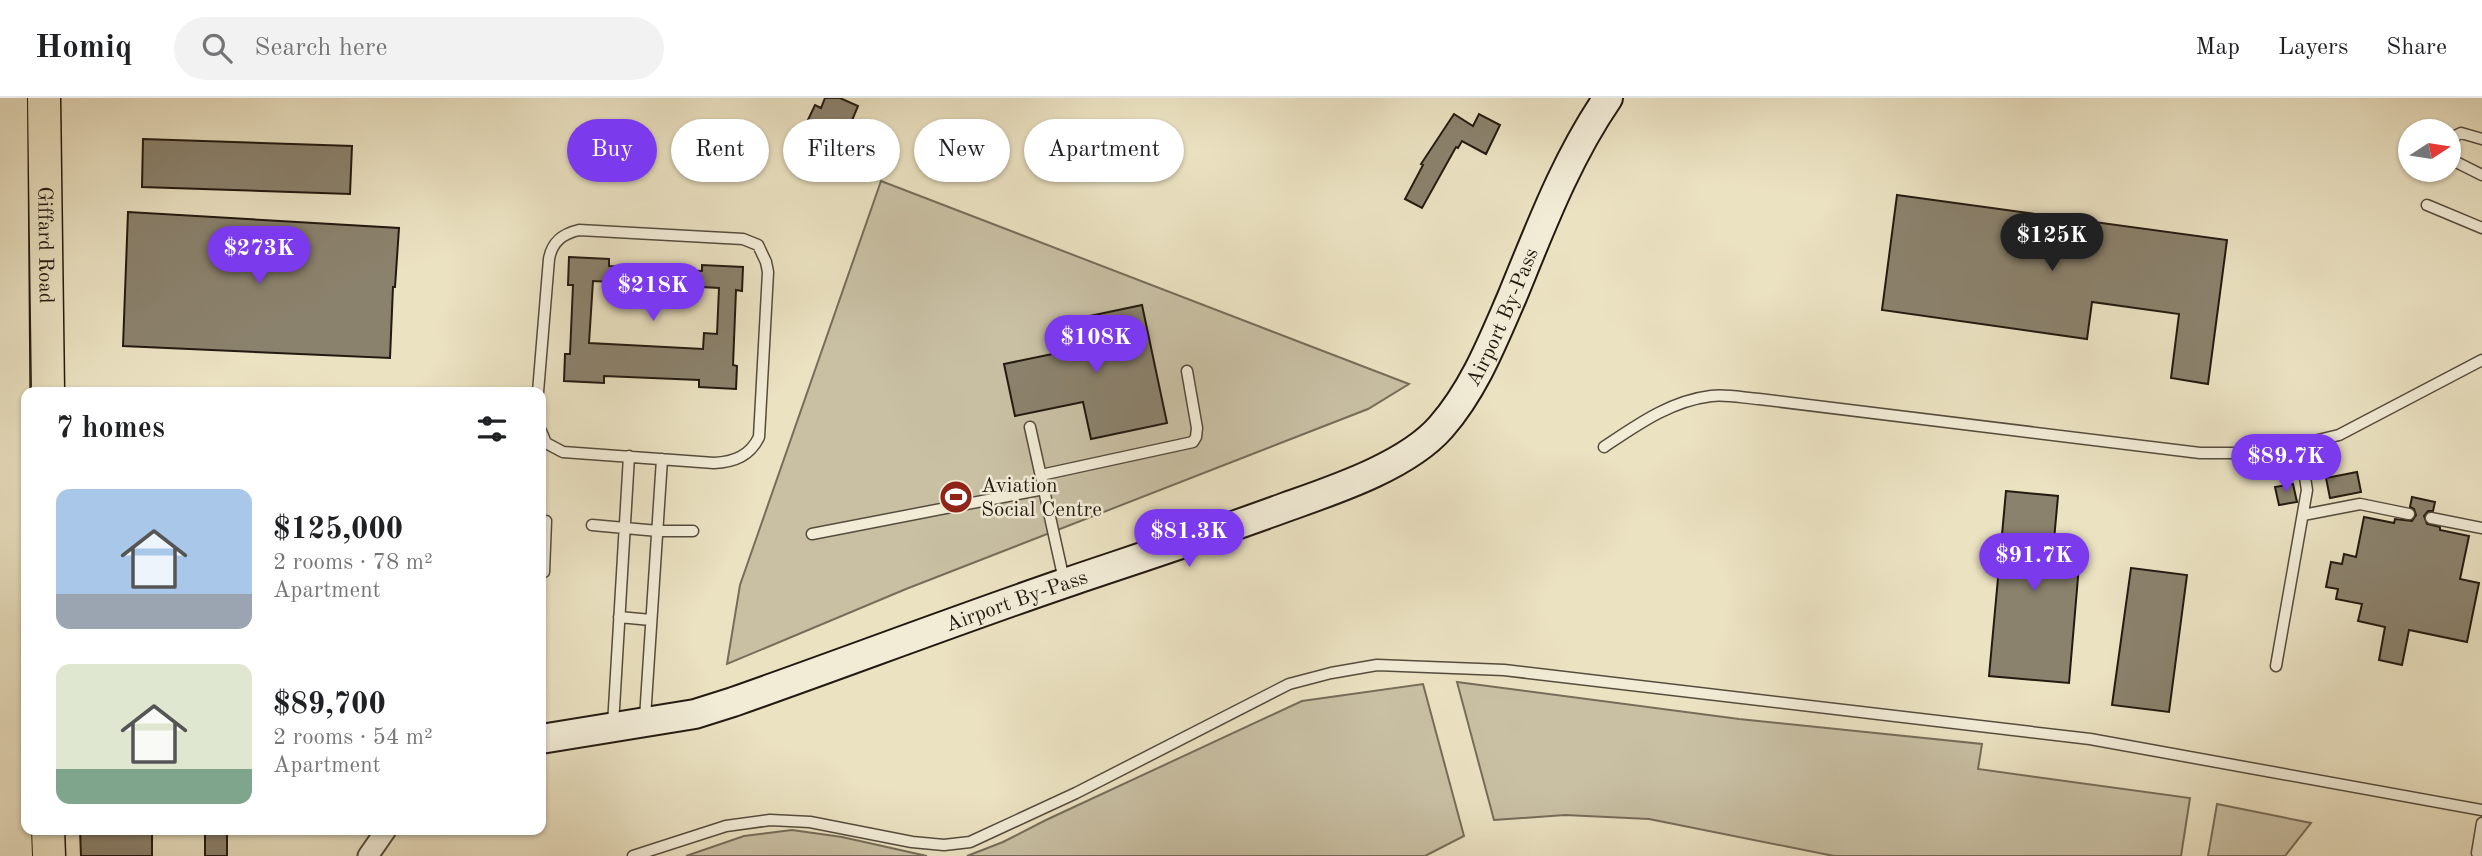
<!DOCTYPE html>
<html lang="en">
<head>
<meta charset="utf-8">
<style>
	body { margin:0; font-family:"Old Standard TT",serif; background:#f2f2f2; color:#202124; height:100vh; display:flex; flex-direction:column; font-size:26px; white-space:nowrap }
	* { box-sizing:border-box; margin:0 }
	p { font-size:23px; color:#757577 }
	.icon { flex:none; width:38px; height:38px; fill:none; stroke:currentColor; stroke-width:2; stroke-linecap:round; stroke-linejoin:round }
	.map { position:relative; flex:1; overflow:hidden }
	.sheet { position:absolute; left:21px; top:289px; width:525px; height:448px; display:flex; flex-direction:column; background:#fff; border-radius:14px; box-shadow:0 2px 5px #0004 }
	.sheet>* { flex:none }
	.banner { position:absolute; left:567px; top:21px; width:665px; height:63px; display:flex; gap:14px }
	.needle { width:46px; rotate:78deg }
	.buttons { position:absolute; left:2398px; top:21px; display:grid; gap:14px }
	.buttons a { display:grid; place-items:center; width:63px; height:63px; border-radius:50%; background:#fff; box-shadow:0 2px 5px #0004; font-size:35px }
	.price { position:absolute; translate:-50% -60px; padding:0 16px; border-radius:24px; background:#7c3aed; color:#fff; font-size:23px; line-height:46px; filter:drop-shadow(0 2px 4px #0008) }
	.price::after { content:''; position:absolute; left:50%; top:42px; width:21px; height:16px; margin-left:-10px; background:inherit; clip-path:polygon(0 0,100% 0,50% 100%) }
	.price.current { background:#222; color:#fff }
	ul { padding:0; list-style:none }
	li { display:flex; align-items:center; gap:21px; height:175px; padding:0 35px }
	li span { display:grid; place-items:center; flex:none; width:196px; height:140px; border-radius:14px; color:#555 }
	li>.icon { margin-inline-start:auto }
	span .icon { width:84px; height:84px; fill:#fffc; stroke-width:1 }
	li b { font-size:30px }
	h2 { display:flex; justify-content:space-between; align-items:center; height:84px; padding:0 35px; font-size:30px }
	.chip { padding:0 24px; border-radius:32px; background:#fff; box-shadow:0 2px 5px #0004; font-size:24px; line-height:63px }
	.chip.current { background:#7c3aed; color:#fff }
	header { display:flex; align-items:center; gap:42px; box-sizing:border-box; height:98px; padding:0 35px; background:#fff; border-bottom:2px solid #e0e0e0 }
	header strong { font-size:33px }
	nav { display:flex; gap:38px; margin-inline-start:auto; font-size:24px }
	.search { width:490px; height:63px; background:#f2f2f2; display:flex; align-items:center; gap:18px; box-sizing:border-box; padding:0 24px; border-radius:38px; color:#757577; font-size:26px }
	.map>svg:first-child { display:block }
	.green { fill:#c9c0a4; stroke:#766d5a; stroke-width:2 }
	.building { fill:#8b826d; stroke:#231a11; stroke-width:2; fill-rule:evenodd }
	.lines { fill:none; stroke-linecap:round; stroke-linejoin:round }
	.lane-casing { stroke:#554c3d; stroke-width:13 }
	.street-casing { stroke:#554c3d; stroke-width:23 }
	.secondary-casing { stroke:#231a11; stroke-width:32 }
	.primary-casing { stroke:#231a11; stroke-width:35 }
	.lane { stroke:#f2ecd7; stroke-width:10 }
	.street { stroke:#f2ecd7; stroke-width:19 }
	.secondary { stroke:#f2ecd7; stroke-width:28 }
	.primary { stroke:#ebe2c2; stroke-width:32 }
	.labels { text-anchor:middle; stroke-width:5; stroke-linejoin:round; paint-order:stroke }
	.street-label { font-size:21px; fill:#231a11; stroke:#f2ecd7 }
	.poi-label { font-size:21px; fill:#231a11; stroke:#f2ecd7; text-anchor:start }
</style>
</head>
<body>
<header>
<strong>Homiq</strong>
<div class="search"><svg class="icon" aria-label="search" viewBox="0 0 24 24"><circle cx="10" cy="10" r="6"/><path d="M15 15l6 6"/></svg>Search here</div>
<nav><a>Map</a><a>Layers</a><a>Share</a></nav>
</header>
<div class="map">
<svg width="2482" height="758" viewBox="0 0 2482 758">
	<rect width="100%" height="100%" fill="#ebe2c2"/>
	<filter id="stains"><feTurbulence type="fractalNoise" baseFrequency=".00286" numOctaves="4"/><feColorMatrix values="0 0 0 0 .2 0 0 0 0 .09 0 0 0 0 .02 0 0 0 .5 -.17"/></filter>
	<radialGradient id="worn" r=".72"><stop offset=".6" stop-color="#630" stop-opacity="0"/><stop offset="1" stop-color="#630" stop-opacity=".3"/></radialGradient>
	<path class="green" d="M881,83L1409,286L1368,311L906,491L727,566L740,487Z
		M1457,584L1739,621L1982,646L1978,671L2190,700L2181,758H1834L1649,721L1565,717L1494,722Z
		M1423,586L1464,738L1425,758H967L1003,744L1046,722L1302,603Z
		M2217,706L2311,725L2285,758H2208Z
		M792,732L842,739L927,758H686L744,738Z"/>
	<path class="building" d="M825,0H840L858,8L838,56L807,43L813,29L806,26L815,7L821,10Z
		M1454,16L1473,28L1479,16L1500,27L1486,56L1462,43L1458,50L1456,49L1422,110L1405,101L1423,67L1421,66Z
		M143,41L352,48L350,96L142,89Z
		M1897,97L2227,142L2208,286L2171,280L2179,216L2092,204L2087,241L1882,212Z
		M128,114L399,130L395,189H393L390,260L123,248Z
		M569,159L609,161V168L702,173V167L743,169L742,193L736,192L733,267L737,268L736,291L699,289V282L604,278V285L564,283L565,256H570L573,187H568ZM593,183L719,190L717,236L704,235L703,251L589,245Z
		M1142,207L1167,325L1091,341L1083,304L1015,318L1004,266L1072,252L1066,223Z
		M2357,374L2361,394L2330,400L2326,380Z
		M2293,386L2297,404L2279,407L2275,389Z
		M2006,393L2058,398L2054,442L2081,444L2069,585L1989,578Z
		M2412,399L2435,404L2433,413H2428L2424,418L2427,426L2440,429V432L2469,438L2460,481L2479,485L2467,544L2409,532L2402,567L2379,562L2385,529L2358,523L2362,506L2336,501L2338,491L2326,489L2331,464L2342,466L2344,456L2356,459L2364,419L2394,425L2395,421L2412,423L2416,417L2414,411L2410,409Z
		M2131,470L2187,477L2169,614L2112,607Z
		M80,732H152V758H81Z
		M205,732H227V758H205Z"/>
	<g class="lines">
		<defs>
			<path id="lane" d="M2482,41L2461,35L2455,38L2451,48L2454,63L2482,77
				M2427,107L2482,130
				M538,294L549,161C552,144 562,136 579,132L743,141L758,147L766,164L768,174L759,339C750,358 734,364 714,365L563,354L546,345L541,333
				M1030,329L1064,482
				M1604,349C1637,327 1670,303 1711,298C1726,296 1744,300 1759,301L2200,355H2264L2339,337L2482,262
				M1041,377L1193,344L1196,339L1197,330L1187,273
				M2303,417L2360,406L2409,416
				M2431,420L2482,430
				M592,427L658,433H693
				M812,436L1044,391
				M544,474L546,423
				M619,519L651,522
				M2276,568L2307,392L2300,348
				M645,620L662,361
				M613,627L629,358
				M2482,725L2477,755L2482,756
				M633,758L726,728L770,722L810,724L912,744L944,747L970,744L1076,695L1289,586L1331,575L1377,567L1504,572L2090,641L2482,712"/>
			<path id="street" d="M368,758L386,732"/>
			<g id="secondary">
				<path id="s1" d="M541,641L695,616L733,604C844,565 954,523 1065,485C1139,460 1213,436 1286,409C1334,392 1407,368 1441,329C1474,291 1492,245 1512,199C1540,131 1566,61 1608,0"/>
			</g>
			<g id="primary">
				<path d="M11,0L14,370L11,610L16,758"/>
				<path id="s2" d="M44,0L48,294"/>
				<path d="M48,732L49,758"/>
			</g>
		</defs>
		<use href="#lane" class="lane-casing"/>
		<use href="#street" class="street-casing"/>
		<use href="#secondary" class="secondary-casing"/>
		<use href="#primary" class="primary-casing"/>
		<use href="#lane" class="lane"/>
		<use href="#street" class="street"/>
		<use href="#secondary" class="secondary"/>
		<use href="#primary" class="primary"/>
	</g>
	<defs>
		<symbol id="stadium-disc" viewBox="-11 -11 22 22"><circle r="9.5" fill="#8f2418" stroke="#f2ecd7"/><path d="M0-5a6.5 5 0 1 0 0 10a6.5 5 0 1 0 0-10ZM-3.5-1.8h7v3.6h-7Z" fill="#fff"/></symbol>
	</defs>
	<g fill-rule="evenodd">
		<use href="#stadium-disc" x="937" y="380" width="38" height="38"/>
	</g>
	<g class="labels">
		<g class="street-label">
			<text dy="7" stroke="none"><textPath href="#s2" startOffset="147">Giffard Road</textPath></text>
			<text dy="7" stroke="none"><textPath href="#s1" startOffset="1085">Airport By-Pass</textPath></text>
			<text dy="7" stroke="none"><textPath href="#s1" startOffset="497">Airport By-Pass</textPath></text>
		</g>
		<g class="poi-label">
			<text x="981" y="394">Aviation<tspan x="981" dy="24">Social Centre</tspan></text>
		</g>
	</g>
	<rect width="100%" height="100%" filter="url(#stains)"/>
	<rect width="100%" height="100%" fill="url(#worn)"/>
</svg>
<div class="buttons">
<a><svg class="needle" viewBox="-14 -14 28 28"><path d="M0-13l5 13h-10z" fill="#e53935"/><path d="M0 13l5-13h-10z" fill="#757577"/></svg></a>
</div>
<b class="price current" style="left:2052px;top:175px">$125K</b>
<b class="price" style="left:259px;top:188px">$273K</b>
<b class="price" style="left:653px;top:225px">$218K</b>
<b class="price" style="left:1096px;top:277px">$108K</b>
<b class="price" style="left:2286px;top:396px">$89.7K</b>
<b class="price" style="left:1189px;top:471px">$81.3K</b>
<b class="price" style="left:2034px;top:495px">$91.7K</b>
<div class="banner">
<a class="chip current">Buy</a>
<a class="chip">Rent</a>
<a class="chip">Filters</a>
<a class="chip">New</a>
<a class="chip">Apartment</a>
</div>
<section class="sheet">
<h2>7 homes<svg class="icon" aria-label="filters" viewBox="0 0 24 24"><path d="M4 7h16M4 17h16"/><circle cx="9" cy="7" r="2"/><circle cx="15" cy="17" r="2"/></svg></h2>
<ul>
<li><span style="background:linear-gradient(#a9c7e8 75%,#9aa5b1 0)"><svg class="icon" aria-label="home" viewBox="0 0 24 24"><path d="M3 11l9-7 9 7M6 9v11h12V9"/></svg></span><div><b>$125,000</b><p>2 rooms · 78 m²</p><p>Apartment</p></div></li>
<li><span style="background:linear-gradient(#dfe7d0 75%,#7fa58c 0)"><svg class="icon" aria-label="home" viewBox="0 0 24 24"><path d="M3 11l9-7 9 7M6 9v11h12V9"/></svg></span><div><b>$89,700</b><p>2 rooms · 54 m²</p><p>Apartment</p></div></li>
</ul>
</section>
</div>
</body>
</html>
